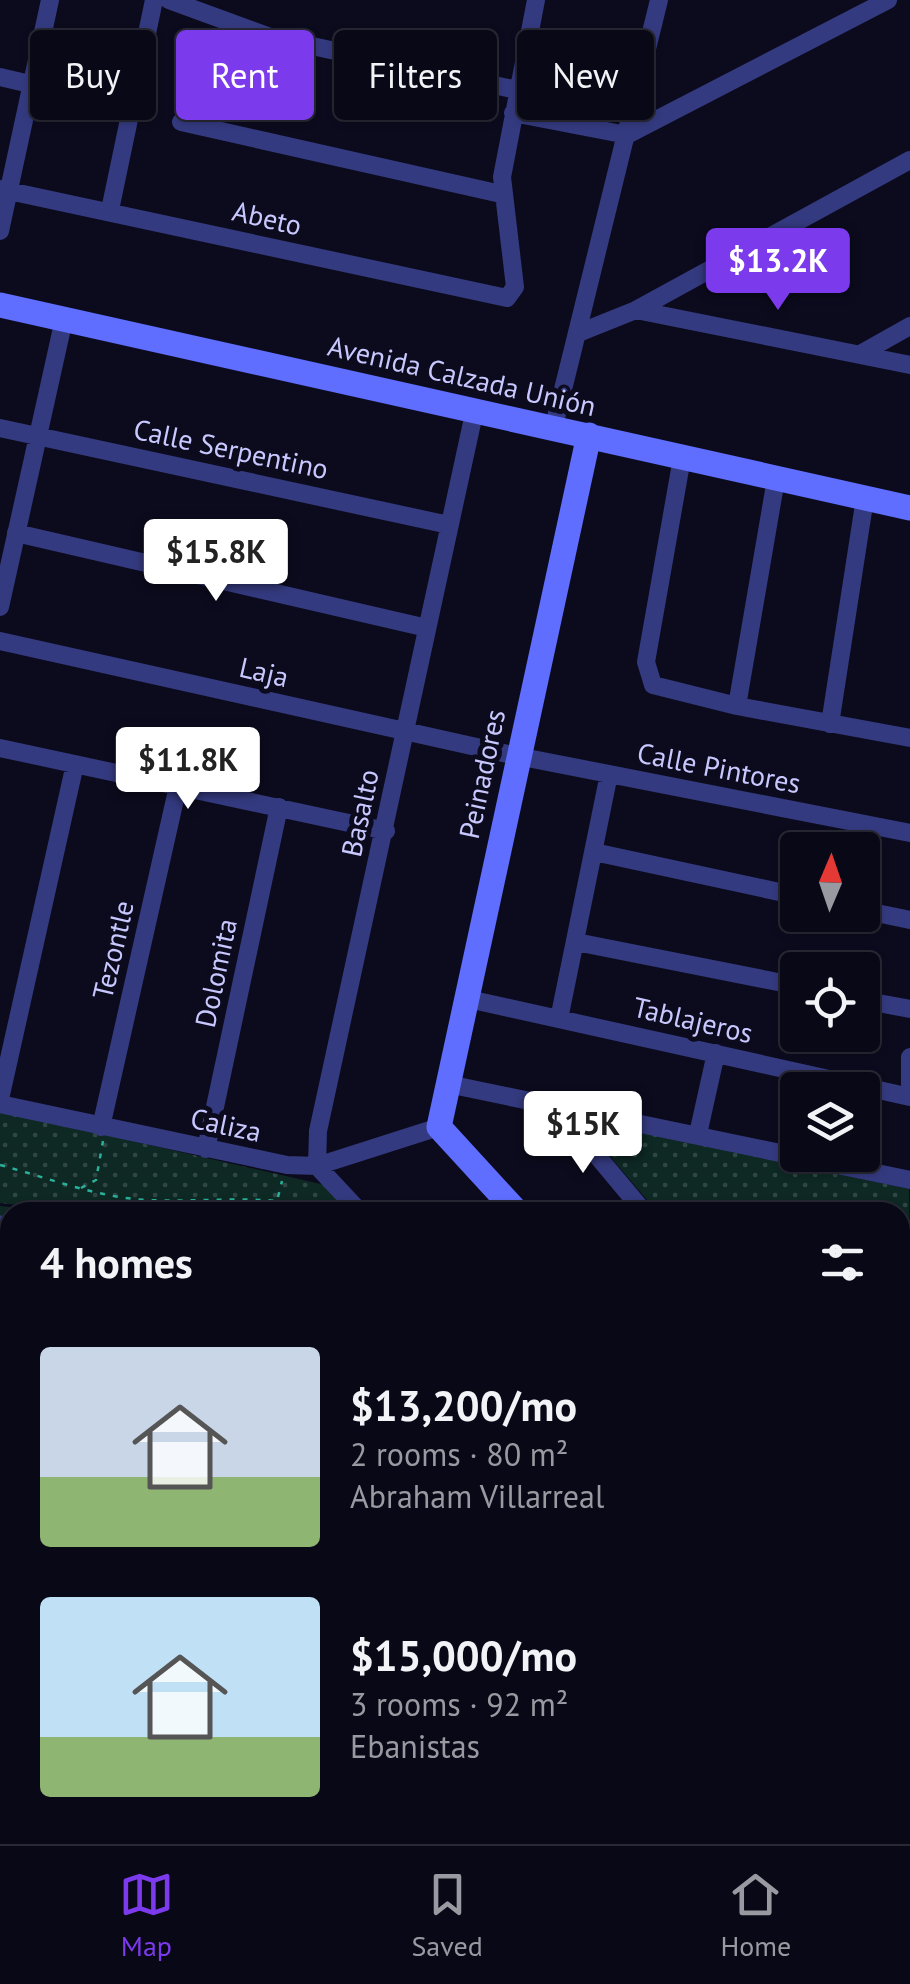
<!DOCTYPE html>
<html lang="en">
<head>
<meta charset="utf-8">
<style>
	body { margin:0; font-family:"PT Sans",sans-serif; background:#12111f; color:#f1f3f6; height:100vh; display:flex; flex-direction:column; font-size:38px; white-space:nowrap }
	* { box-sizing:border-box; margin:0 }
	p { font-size:32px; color:#999aa1 }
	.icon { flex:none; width:55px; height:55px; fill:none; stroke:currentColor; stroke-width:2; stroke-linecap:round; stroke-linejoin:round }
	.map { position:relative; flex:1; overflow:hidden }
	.sheet { position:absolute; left:0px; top:1202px; width:910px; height:642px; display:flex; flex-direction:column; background:#090816; border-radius:30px 30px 0 0; box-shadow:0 2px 8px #0004,0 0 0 2px #292935 }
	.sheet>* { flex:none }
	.guide { position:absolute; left:30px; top:30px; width:850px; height:90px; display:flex; gap:20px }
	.needle { width:65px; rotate:2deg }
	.fabs { position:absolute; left:780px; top:832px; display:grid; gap:20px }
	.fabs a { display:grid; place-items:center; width:100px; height:100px; border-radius:10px; background:#090816; box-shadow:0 2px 8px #0004,0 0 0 2px #292935; font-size:50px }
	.price { position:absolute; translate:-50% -85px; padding:0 22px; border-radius:10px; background:#fff; color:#222; font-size:32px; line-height:65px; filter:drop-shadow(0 2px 5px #0008) }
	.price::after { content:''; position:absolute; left:50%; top:60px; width:30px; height:22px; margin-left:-15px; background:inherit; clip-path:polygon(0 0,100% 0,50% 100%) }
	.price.on { background:#7c3aed; color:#fff }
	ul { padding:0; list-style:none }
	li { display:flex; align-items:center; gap:30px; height:250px; padding:0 40px }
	li span { display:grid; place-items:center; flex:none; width:280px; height:200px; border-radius:10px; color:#555 }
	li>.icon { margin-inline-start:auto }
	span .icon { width:120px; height:120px; fill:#fffc; stroke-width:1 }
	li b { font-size:42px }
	h2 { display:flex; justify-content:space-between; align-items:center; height:120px; padding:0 40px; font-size:42px }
	.tag { padding:0 35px; border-radius:10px; background:#090816; box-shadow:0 2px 8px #0004,0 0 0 2px #292935; font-size:35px; line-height:90px }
	.tag.on { background:#7c3aed; color:#fff }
	.tabs { display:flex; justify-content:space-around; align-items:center; height:140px; border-top:2px solid #292935; background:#090816; font-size:28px; color:#999aa1 }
	.tabs a { display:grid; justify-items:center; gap:5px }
	.tabs .on { color:#7c3aed }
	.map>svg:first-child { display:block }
	.park { fill:url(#park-dots) }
	.pitch { fill:#0e2824 }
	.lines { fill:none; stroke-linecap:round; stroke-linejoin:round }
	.canal { stroke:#0a2743; stroke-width:15 }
	.path { stroke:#29b29a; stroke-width:2.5; stroke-dasharray:5 8; stroke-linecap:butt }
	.lane { stroke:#343a7f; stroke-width:9 }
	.street { stroke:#343a7f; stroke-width:18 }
	.secondary { stroke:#5f6eff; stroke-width:25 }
	.labels { text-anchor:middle; stroke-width:10; stroke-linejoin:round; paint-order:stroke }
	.street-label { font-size:28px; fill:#c8c8ff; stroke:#0c0b1e }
</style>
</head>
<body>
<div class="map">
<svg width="910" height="1844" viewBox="0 0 910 1844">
	<defs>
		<pattern id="park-dots" width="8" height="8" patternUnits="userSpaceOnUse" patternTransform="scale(2.5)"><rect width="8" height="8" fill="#0e2824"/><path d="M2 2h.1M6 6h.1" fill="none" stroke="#304645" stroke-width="1.8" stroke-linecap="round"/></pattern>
	</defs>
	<rect width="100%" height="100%" fill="#0c0b1e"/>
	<path class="park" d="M0,1111L325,1185L350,1212H90L0,1203Z
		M577,1117L909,1189L910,1268L900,1269V1212H657Z
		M210,1835H394L391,1844H223Z"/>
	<path class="pitch" d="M0,1206L58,1212H10V1657L0,1659Z"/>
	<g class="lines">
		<path class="canal" d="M900,1585L910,1584
			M0,1683L10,1681"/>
		<path class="path" d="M0,1165C45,1177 88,1194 134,1199C201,1205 266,1190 331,1212
			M81,1188L96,1180L103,1141
			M278,1197L282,1181
			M909,1566L910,1577"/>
		<path class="lane" d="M0,1220L10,1221
			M0,1648L10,1647"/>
		<path class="street" d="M169,0L270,37L517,90
			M0,77L30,84
			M513,113L627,135L888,0
			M181,122L501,194
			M0,189L507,298L515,287L502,177L536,0
			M110,210L154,0
			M0,231L50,0
			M636,310L910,365
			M581,332L636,310L910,160
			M862,353L910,326
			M554,426L659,0
			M0,428L449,525
			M682,458L646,662L653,685L737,706L910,738
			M16,533L427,628
			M0,607L64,319
			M0,641L517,756L910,833
			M737,706L776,479
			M830,724L865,498
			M0,748L386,831
			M594,852L798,896
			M862,910L910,920
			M576,942L798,986
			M464,998L910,1097
			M862,1000L910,1009
			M559,1019L609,774
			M910,1057V1097
			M448,1084L910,1180
			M0,1099L75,764
			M0,1104L287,1165L317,1166L439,1127
			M558,1109L644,1212
			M101,1127L178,786
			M698,1134L716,1053
			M206,1149L279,807
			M360,1212L317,1166L318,1131L475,409
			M900,1278L910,1277
			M900,1363L910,1361
			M900,1452L910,1451
			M191,1835L208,1844
			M846,1835L847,1844
			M631,1844L632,1835
			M646,1844L647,1835"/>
		<path class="secondary" d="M0,305L910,508
			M517,1212L439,1127L589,435
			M900,1547L910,1546
			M900,1642L910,1654
			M900,1675L910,1687
			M406,1844L409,1835"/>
	</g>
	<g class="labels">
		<g class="street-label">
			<text transform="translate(267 218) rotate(13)" y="10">Abeto</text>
			<text transform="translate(462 376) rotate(13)" y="10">Avenida Calzada Unión</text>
			<text transform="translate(231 449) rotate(12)" y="10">Calle Serpentino</text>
			<text transform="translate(264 672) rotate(13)" y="10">Laja</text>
			<text transform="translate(719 768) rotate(11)" y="10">Calle Pintores</text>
			<text transform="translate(482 774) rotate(-78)" y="10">Peinadores</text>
			<text transform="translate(360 813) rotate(-78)" y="10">Basalto</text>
			<text transform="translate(113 950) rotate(-77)" y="10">Tezontle</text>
			<text transform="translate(216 973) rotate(-78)" y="10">Dolomita</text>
			<text transform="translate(693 1020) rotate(13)" y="10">Tablajeros</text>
			<text transform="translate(226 1125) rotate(12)" y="10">Caliza</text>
		</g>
	</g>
</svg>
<div class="fabs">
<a><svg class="needle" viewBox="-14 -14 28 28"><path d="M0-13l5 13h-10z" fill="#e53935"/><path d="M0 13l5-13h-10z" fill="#999aa1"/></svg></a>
<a><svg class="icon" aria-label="locate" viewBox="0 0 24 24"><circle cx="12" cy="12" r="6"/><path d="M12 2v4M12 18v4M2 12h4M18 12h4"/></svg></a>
<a><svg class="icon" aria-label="layers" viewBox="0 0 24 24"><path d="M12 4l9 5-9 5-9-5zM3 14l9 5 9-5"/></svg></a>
</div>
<b class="price on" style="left:778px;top:313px">$13.2K</b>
<b class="price" style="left:216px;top:604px">$15.8K</b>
<b class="price" style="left:188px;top:812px">$11.8K</b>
<b class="price" style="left:583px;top:1176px">$15K</b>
<div class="guide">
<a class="tag">Buy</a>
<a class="tag on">Rent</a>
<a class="tag">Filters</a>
<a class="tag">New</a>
</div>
<section class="sheet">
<h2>4 homes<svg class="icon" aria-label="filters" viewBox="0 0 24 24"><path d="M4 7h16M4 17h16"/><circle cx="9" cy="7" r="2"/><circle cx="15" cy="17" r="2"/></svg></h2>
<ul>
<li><span style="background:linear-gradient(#c9d6e8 65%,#8fb573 0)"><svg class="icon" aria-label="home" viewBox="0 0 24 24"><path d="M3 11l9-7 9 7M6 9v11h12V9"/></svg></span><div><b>$13,200/mo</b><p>2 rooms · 80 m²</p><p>Abraham Villarreal</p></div></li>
<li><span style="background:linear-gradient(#bfe0f5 70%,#8fb573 0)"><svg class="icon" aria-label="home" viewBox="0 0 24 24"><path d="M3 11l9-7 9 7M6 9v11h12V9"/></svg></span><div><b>$15,000/mo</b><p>3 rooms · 92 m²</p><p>Ebanistas</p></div></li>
</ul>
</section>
</div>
<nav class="tabs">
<a class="on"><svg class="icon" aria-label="map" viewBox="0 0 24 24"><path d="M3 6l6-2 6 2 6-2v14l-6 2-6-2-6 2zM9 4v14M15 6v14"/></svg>Map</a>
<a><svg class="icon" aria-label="saved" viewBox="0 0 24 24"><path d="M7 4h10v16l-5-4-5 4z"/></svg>Saved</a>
<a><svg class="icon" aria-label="home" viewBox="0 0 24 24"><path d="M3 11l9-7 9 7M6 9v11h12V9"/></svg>Home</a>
</nav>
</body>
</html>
